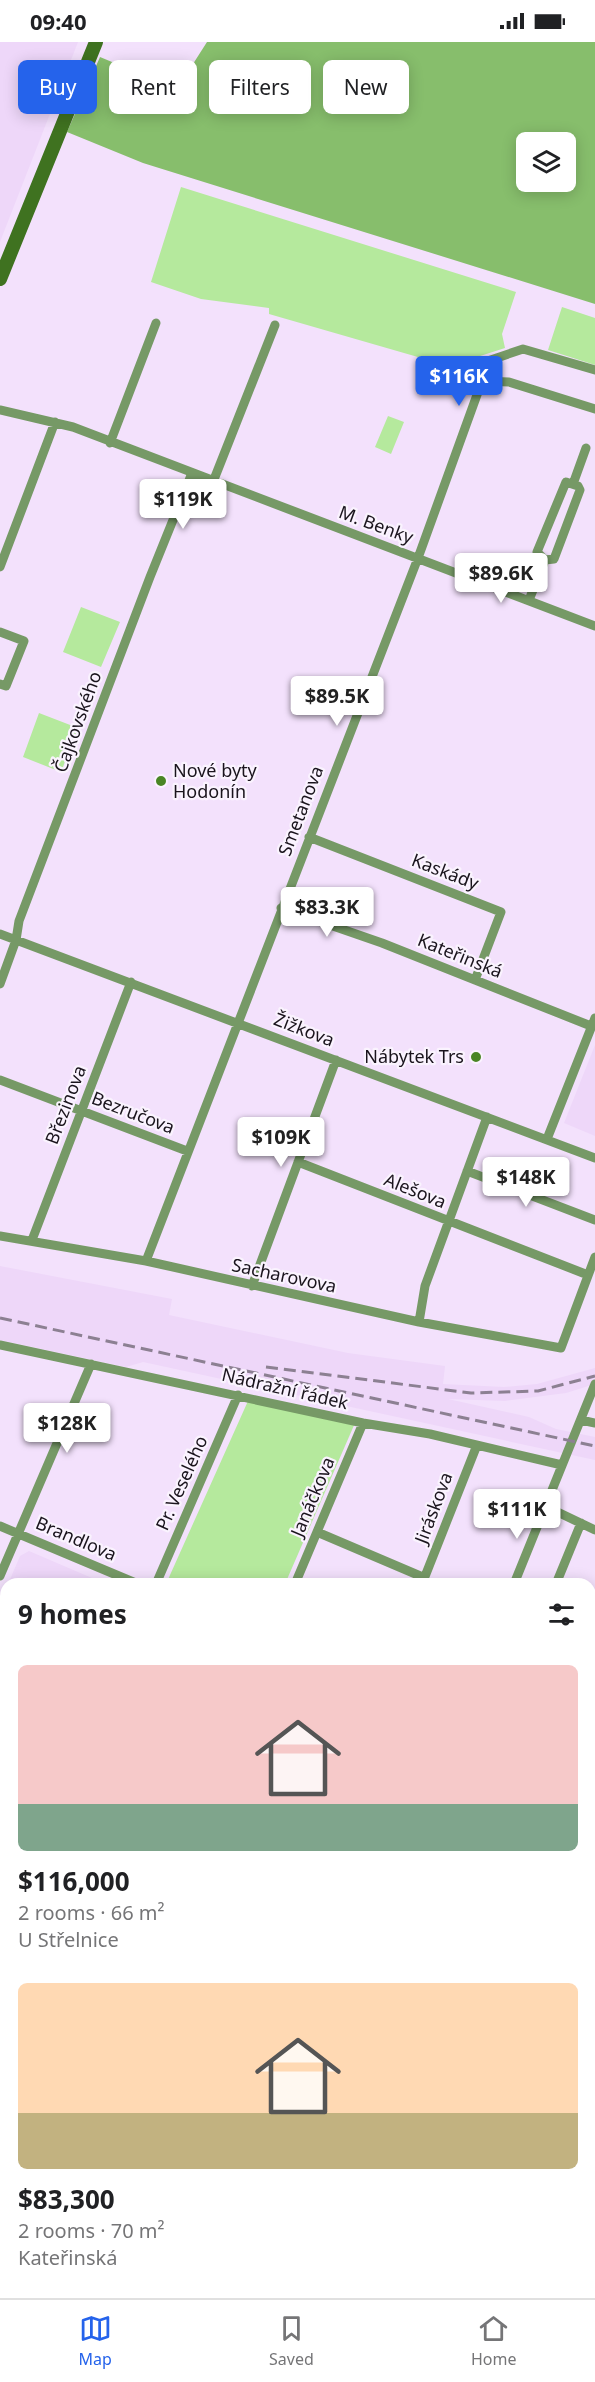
<!DOCTYPE html>
<html lang="en">
<head>
<meta charset="utf-8">
<style>
	body { margin:0; font-family:"Noto Sans",sans-serif; background:#f6f6f6; color:#202124; height:100vh; display:flex; flex-direction:column; font-size:22px; white-space:nowrap }
	* { box-sizing:border-box; margin:0 }
	p { font-size:20px; color:#757577 }
	.icon { flex:none; width:33px; height:33px; fill:none; stroke:currentColor; stroke-width:2; stroke-linecap:round; stroke-linejoin:round }
	.map { position:relative; flex:1; overflow:hidden }
	.details { position:absolute; left:0px; top:1536px; width:596px; height:720px; display:flex; flex-direction:column; background:#fff; border-radius:18px 18px 0 0; box-shadow:0 3px 15px #0003 }
	.details>* { flex:none }
	.guide { position:absolute; left:18px; top:18px; width:560px; height:54px; display:flex; gap:12px }
	.controls { position:absolute; left:516px; top:90px; display:grid; gap:12px }
	.controls a { display:grid; place-items:center; width:60px; height:60px; border-radius:9px; background:#fff; box-shadow:0 3px 15px #0003; font-size:30px }
	.price { position:absolute; translate:-50% -51px; padding:0 14px; border-radius:6px; background:#fff; color:#222; font-size:20px; line-height:39px; filter:drop-shadow(0 2px 3px #0008) }
	.price::after { content:''; position:absolute; left:50%; top:36px; width:18px; height:14px; margin-left:-9px; background:inherit; clip-path:polygon(0 0,100% 0,50% 100%) }
	.price.current { background:#2563eb; color:#fff }
	ul { padding:0; list-style:none }
	li { display:grid; align-content:center; gap:12px; height:318px; padding:0 18px }
	li span { display:grid; place-items:center; height:186px; border-radius:9px; color:#555 }
	li>.icon { margin-inline-start:auto }
	span .icon { width:108px; height:108px; fill:#fffc; stroke-width:1 }
	li b { font-size:26px }
	h2 { display:flex; justify-content:space-between; align-items:center; height:72px; padding:0 18px; font-size:26px }
	.chip { padding:0 21px; border-radius:9px; background:#fff; box-shadow:0 3px 15px #0003; font-size:21px; line-height:54px }
	.chip.current { background:#2563eb; color:#fff }
	.status { display:flex; justify-content:space-between; align-items:center; height:42px; padding:0 30px; background:#fff; direction:ltr }
	.status svg { height:16px; fill:currentColor }
	.tab-bar { display:flex; justify-content:space-around; align-items:center; height:84px; border-top:2px solid #e0e0e0; background:#fff; font-size:16px; color:#757577 }
	.tab-bar a { display:grid; justify-items:center; gap:3px }
	.tab-bar .current { color:#2563eb }
	.map>svg:first-child { display:block }
	.built { fill:#eed7f9 }
	.green { fill:#b5e99d }
	.forest { fill:#87be6c; fill-rule:evenodd }
	.lines { fill:none; stroke-linecap:round; stroke-linejoin:round }
	.street { stroke:#769966; stroke-width:9 }
	.secondary { stroke:#3f7220; stroke-width:14 }
	.rail { stroke:#8c8092; stroke-width:3; stroke-dasharray:12 6; stroke-linecap:butt }
	.poi-dot { fill:#498524; stroke:#faf3fe; stroke-width:2 }
	.labels { text-anchor:middle; stroke-width:4.5; stroke-linejoin:round; paint-order:stroke }
	.street-label { font-size:18px; fill:#1a141d; stroke:#faf3fe }
	.poi-label { font-size:18px; fill:#1a141d; stroke:#faf3fe; text-anchor:start }
</style>
</head>
<body>
<div class="status"><b>09:40</b><svg viewBox="0 0 49 12"><path d="M0 12V9h3v3zM5 12V6h3v6zM10 12V3h3v9zM15 12V0h3v12zM26 1h20v11H26zM47 4h2v5h-2z"/></svg></div>
<div class="map">
<svg width="595" height="2256" viewBox="0 0 595 2256">
	<rect width="100%" height="100%" fill="#f3e1fc"/>
	<path class="built" d="M0,0H78L0,200Z
		M595,1003V1094L564,1081Z
		M0,1224L172,1257L169,1273L348,1311L445,1324L443,1342L504,1345L537,1342L595,1326V1342L566,1351L505,1359L448,1357L529,1375L556,1387L595,1395V1418L143,1320L126,1325L0,1298Z
		M29,1509L106,1542H8L20,1514Z
		M6,1546V1678L0,1675V1560Z
		M595,2079V2168L590,2159V2081Z"/>
	<path class="green" d="M181,145L516,250L502,292L505,306L449,324L269,272V266L201,257L151,240Z
		M562,265L595,276V323L548,308Z
		M388,374L404,380L391,412L375,405Z
		M81,565L120,580L101,625L63,610Z
		M39,671L78,686L61,730L23,715Z
		M248,1359L355,1381L285,1542H166Z
		M0,1694L6,1696V1773L0,1771Z"/>
	<path class="forest" d="M207,0H595V262L143,121L67,90L100,15L177,47ZM526,100H566V140H526Z"/>
	<g class="lines">
		<path class="street" d="M423,325L459,333L467,326L523,307L595,328
			M459,333L482,339L509,340L595,367
			M0,368L73,385L595,584
			M110,401L156,281
			M213,440L275,283
			M566,440L578,444L580,448L554,517L545,518L537,510Z
			M573,442L586,406
			M0,525L55,380
			M529,558L545,518
			M0,590L24,599L6,644L0,642
			M309,795L501,870L475,938
			M281,866L382,901L591,984
			M0,892L595,1116
			M0,942L16,898L19,879L150,535L192,431
			M0,1038L187,1109
			M547,1097L595,976
			M298,1120L588,1233
			M467,1129L595,1178
			M0,1194L146,1219L419,1280L561,1306L595,1215
			M32,1198L131,940
			M146,1219L418,516L482,339
			M252,1244L336,1018
			M419,1280L425,1244L487,1075
			M0,1303L363,1381L430,1392L562,1423
			M581,1378L595,1381
			M545,1464L595,1488
			M0,1484L138,1542
			M317,1490L425,1536
			M0,1534L91,1322
			M156,1542L238,1353
			M295,1542L363,1381
			M422,1542L477,1403
			M514,1542L595,1342
			M556,1542L581,1481
			M590,1596L595,1582
			M0,1689L6,1691
			M590,1737L595,1740
			M0,1776L6,1778
			M590,1808L595,1795
			M0,1873L6,1875
			M0,1902L6,1888
			M0,1969L6,1972
			M0,2066L6,2069
			M590,2172L595,2182
			M0,2210L6,2208
			M93,2250V2256
			M261,2250L264,2256
			M494,2250L498,2256
			M201,2256L225,2250"/>
		<path class="secondary" d="M0,237L96,0
			M590,2058L595,2056
			M0,2168L6,2167"/>
		<path class="rail" d="M0,1276L595,1404
			M266,1325L471,1351L538,1349L595,1334"/>
	</g>
	<g class="poi-dot">
		<circle cx="161" cy="739" r="6"/>
		<circle cx="476" cy="1015" r="6"/>
	</g>
	<g class="labels">
		<g class="street-label">
			<text transform="translate(376 483) rotate(20)" y="6">M. Benky</text>
			<text transform="translate(78 680) rotate(-70)" y="6">Čajkovského</text>
			<text transform="translate(301 769) rotate(-69)" y="6">Smetanova</text>
			<text transform="translate(445 830) rotate(21)" y="6">Kaskády</text>
			<text transform="translate(460 914) rotate(22)" y="6">Kateřinská</text>
			<text transform="translate(304 988) rotate(21)" y="6">Žižkova</text>
			<text transform="translate(66 1063) rotate(-69)" y="6">Březinova</text>
			<text transform="translate(133 1071) rotate(21)" y="6">Bezručova</text>
			<text transform="translate(415 1149) rotate(22)" y="6">Alešova</text>
			<text transform="translate(284 1234) rotate(12)" y="6">Sacharovova</text>
			<text transform="translate(285 1347) rotate(13)" y="6">Nádražní řádek</text>
			<text transform="translate(182 1441) rotate(-66)" y="6">Pr. Veselého</text>
			<text transform="translate(313 1455) rotate(-67)" y="6">Janáčkova</text>
			<text transform="translate(434 1466) rotate(-69)" y="6">Jiráskova</text>
			<text transform="translate(76 1497) rotate(23)" y="6">Brandlova</text>
		</g>
		<g class="poi-label">
			<text x="173" y="735">Nové byty<tspan x="173" dy="21">Hodonín</tspan></text>
			<text x="464" y="1021" text-anchor="end">Nábytek Trs</text>
		</g>
	</g>
</svg>
<div class="controls">
<a><svg class="icon" aria-label="layers" viewBox="0 0 24 24"><path d="M12 4l9 5-9 5-9-5zM3 14l9 5 9-5"/></svg></a>
</div>
<b class="price current" style="left:459px;top:365px">$116K</b>
<b class="price" style="left:183px;top:488px">$119K</b>
<b class="price" style="left:501px;top:562px">$89.6K</b>
<b class="price" style="left:337px;top:685px">$89.5K</b>
<b class="price" style="left:327px;top:896px">$83.3K</b>
<b class="price" style="left:281px;top:1126px">$109K</b>
<b class="price" style="left:526px;top:1166px">$148K</b>
<b class="price" style="left:67px;top:1412px">$128K</b>
<b class="price" style="left:517px;top:1498px">$111K</b>
<div class="guide">
<a class="chip current">Buy</a>
<a class="chip">Rent</a>
<a class="chip">Filters</a>
<a class="chip">New</a>
</div>
<section class="details">
<h2>9 homes<svg class="icon" aria-label="filters" viewBox="0 0 24 24"><path d="M4 7h16M4 17h16"/><circle cx="9" cy="7" r="2"/><circle cx="15" cy="17" r="2"/></svg></h2>
<ul>
<li><span style="background:linear-gradient(#f6c9c9 75%,#7fa58c 0)"><svg class="icon" aria-label="home" viewBox="0 0 24 24"><path d="M3 11l9-7 9 7M6 9v11h12V9"/></svg></span><div><b>$116,000</b><p>2 rooms · 66 m²</p><p>U Střelnice</p></div></li>
<li><span style="background:linear-gradient(#ffd9b3 70%,#c2b280 0)"><svg class="icon" aria-label="home" viewBox="0 0 24 24"><path d="M3 11l9-7 9 7M6 9v11h12V9"/></svg></span><div><b>$83,300</b><p>2 rooms · 70 m²</p><p>Kateřinská</p></div></li>
</ul>
</section>
</div>
<nav class="tab-bar">
<a class="current"><svg class="icon" aria-label="map" viewBox="0 0 24 24"><path d="M3 6l6-2 6 2 6-2v14l-6 2-6-2-6 2zM9 4v14M15 6v14"/></svg>Map</a>
<a><svg class="icon" aria-label="saved" viewBox="0 0 24 24"><path d="M7 4h10v16l-5-4-5 4z"/></svg>Saved</a>
<a><svg class="icon" aria-label="home" viewBox="0 0 24 24"><path d="M3 11l9-7 9 7M6 9v11h12V9"/></svg>Home</a>
</nav>
</body>
</html>
